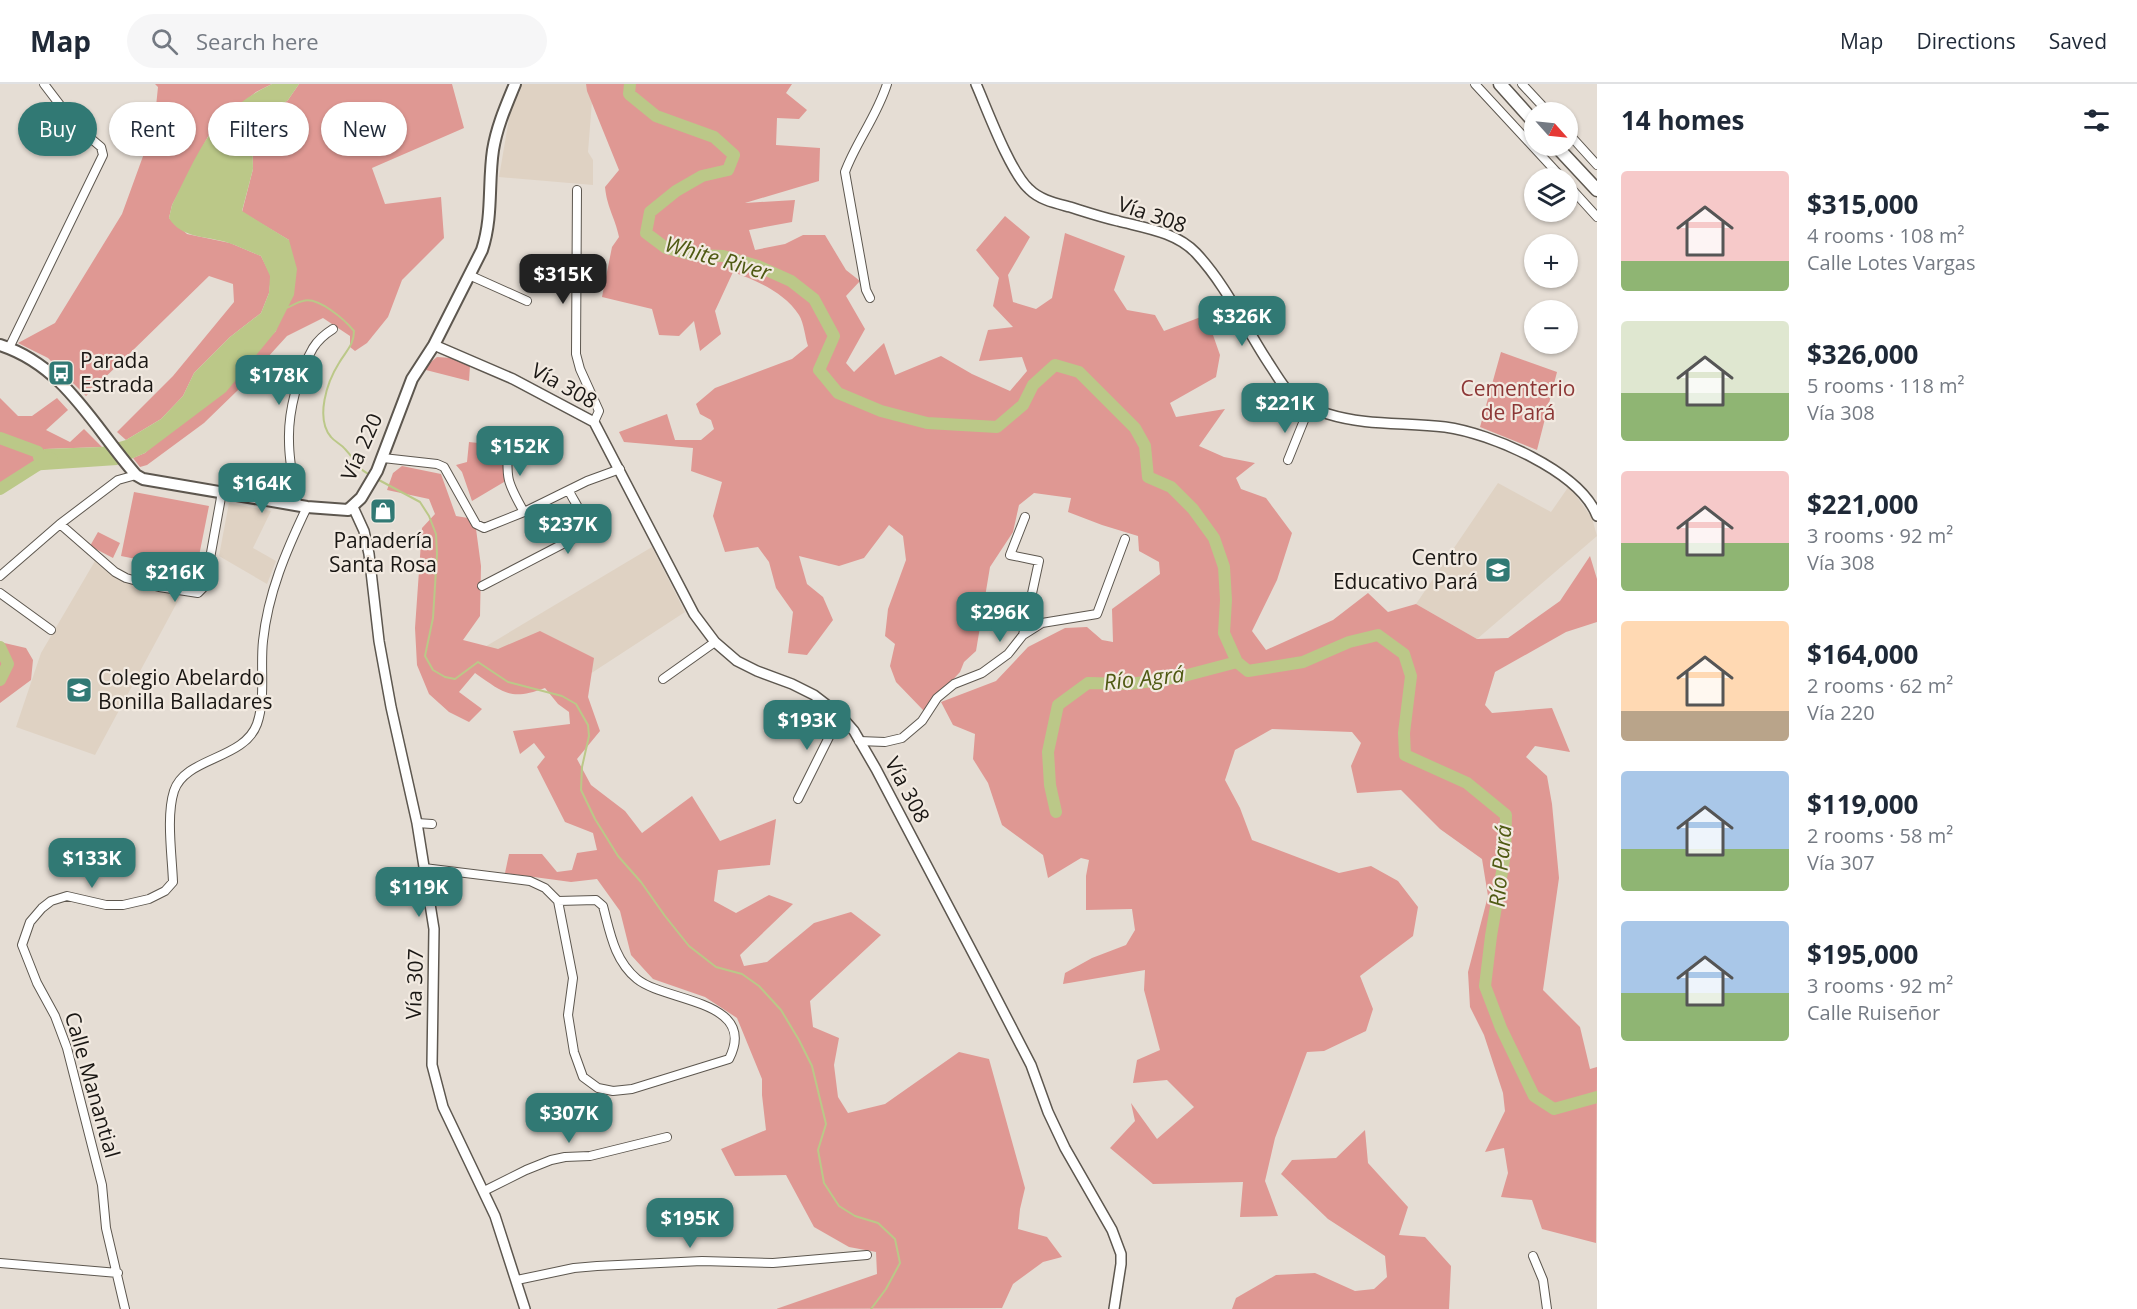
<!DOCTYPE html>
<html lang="en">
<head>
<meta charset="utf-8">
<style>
	body { margin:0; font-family:"Open Sans",sans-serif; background:#f6f6f7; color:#1f2937; height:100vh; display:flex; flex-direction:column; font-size:22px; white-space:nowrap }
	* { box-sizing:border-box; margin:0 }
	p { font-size:20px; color:#747a83 }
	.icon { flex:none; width:33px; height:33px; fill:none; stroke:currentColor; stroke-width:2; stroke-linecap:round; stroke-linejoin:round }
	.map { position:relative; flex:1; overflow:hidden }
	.drawer { display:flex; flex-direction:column; background:#fff; width:540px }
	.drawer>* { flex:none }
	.guide { position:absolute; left:18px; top:18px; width:570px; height:54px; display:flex; gap:12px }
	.needle { width:39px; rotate:117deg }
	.tools { position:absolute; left:1524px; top:18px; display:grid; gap:12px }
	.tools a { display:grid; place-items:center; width:54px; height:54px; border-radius:50%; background:#fff; box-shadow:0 2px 4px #0004; font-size:30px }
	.price { position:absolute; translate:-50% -51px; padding:0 14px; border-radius:12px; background:#317974; color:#fff; font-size:20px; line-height:39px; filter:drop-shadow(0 2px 3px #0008) }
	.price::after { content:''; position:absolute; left:50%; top:36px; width:18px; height:14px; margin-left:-9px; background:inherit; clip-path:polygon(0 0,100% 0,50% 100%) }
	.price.on { background:#222; color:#fff }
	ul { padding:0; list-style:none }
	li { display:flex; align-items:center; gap:18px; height:150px; padding:0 24px }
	li span { display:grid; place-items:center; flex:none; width:168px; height:120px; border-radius:6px; color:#555 }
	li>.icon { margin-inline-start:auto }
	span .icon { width:72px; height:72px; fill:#fffc; stroke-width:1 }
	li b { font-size:26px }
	h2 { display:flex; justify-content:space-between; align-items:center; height:72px; padding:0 24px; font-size:26px }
	.tag { padding:0 21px; border-radius:27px; background:#fff; box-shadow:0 2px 4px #0004; font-size:21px; line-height:54px }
	.tag.on { background:#317974; color:#fff }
	header { display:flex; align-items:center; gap:36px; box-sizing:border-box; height:84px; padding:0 30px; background:#fff; border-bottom:2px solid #e0e1e3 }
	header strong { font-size:28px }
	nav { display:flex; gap:33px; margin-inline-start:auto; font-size:21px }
	.search { width:420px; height:54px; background:#f6f6f7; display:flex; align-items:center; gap:15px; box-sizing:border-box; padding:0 21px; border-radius:33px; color:#747a83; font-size:22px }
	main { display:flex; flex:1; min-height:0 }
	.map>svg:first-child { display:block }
	.built { fill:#dfd2c3 }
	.green { fill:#df9893 }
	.water { fill:#bbc888 }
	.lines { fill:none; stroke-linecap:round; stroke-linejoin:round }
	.stream { stroke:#bbc888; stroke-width:2 }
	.river { stroke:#bbc888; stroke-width:12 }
	.minor-casing { stroke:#5d574f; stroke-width:10 }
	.tertiary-casing { stroke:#5d574f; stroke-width:12 }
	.secondary-casing { stroke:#5d574f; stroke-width:14 }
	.trunk-casing { stroke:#5d574f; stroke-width:15 }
	.minor { stroke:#fff; stroke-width:8 }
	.tertiary { stroke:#fff; stroke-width:9 }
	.secondary { stroke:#fff; stroke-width:10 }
	.trunk { stroke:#fff; stroke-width:12 }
	.labels { text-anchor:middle; stroke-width:4.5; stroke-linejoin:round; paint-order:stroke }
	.street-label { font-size:21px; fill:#1a1714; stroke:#f2eae1 }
	.poi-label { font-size:21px; fill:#1a1714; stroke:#f2eae1; text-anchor:start }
	.park-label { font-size:21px; fill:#8c3635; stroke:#f2eae1 }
	.water-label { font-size:22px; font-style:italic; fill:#4f5a13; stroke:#f2eae1 }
</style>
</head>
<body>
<header>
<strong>Map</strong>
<div class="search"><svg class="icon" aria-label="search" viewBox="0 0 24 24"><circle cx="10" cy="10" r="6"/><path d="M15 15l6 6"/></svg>Search here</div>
<nav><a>Map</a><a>Directions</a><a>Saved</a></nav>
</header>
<main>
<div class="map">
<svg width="1597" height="1225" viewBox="0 0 1597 1225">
	<rect width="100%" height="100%" fill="#e5ddd4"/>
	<path class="built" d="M521,0H586L592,17L588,68L593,76V101L499,93L511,23L520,8Z
		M1498,399L1551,428L1569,402L1592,434L1597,452L1477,555L1416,520Z
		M229,419L271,427L253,464L276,477L267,500L219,472Z
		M652,463L685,528L567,605L473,570Z
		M95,477L115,493L132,500L180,513L95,671L16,643L41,569Z"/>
	<path class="green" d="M155,0H272L256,8L213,43L172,121L169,134L187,150L230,159L261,172L271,192L269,209L261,229L230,253L194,289L183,312L161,335L126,356L117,348L173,292L234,218L233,200L209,192L86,312L48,274L18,259L55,239L122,130L154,42L158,3Z
		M299,0H452L464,44L372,84L385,120L441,113L444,154L402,196L388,233L367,259L355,267L350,263V252L323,234L287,252L238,306L204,339L147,381L140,383L133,374L145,369L276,247L289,156L242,128L253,85L252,43L288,16Z
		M586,0H792L786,9L807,26L799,35L777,34L776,61L820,64L819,97L745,119L795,116L792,138L749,146L755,166L785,160L803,151H825L846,186L860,197L846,212L865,245L846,279L854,288L884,259L895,291L941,272L972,290L1010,307L1027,287L1022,273L979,277L988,246L1013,243L993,222L999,194L976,166L1005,132L1030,153L1008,191L1013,218L1036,225L1052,214L1065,149L1125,172L1114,206L1127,226L1155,231L1164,247L1206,231L1220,271L1216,293L1170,319L1176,333L1225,325L1199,362L1224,373L1255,379L1236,394L1241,405L1266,414L1292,449L1277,496L1252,547L1266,566L1333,536L1368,509L1388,528L1416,520L1477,555L1508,554L1560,517L1590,472L1597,495V538L1566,548L1495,588L1485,621L1492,629L1552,624L1570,668L1535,662L1526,673L1547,692L1552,720L1559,794L1543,906L1580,943L1590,985L1597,983L1596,1159L1542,1145L1532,1116L1501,1113L1508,1089L1504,1064L1485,1068L1505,1027L1503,1009L1484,951L1470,923L1468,888L1488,812L1482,775L1440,745L1401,706L1357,709L1351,682L1361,659L1352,648L1272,645L1235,666L1225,696L1240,724L1252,756L1339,789L1371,782L1398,797L1418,823L1413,852L1360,892L1373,925L1366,947L1324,967L1307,968L1275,1054L1265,1097L1278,1132L1240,1133L1243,1098L1153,1100L1110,1064L1135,1037L1131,1019L1157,1055L1194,1023L1167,996L1133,999L1137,976L1160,966L1144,906L1145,886L1063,900L1065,889L1092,874L1126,861L1135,846L1132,825L1086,826V792L1089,776L1081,774L1048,794L1043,771L1002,741L988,699L973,675L975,650L953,641L941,618L996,597L1028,563L1065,544L1087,543L1102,556L1113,558L1112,525L1160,490L1159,478L1139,467L1138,452L1102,441L1068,428L1071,414L1034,409L1019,421L1013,448L990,483L976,567L964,578L960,588L924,627L896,598L890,582L895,560L885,552L888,525L906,476L903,452L889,441L864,474L839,482L799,472L807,500L823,513L833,536L807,571L788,569L793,528L776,504L769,478L758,463L725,468L713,432L722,398L691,387L693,364L624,358L619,348L667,330L675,356H701L714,345L711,336L700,330L696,320L715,304L792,275L808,262C805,253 804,239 799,231C784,208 757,197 733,188L715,227L721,250L700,267L694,237L679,252L659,251L652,225L602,213L612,163L619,153C615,133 607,124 605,103L619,86L587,7Z
		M1501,268L1557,288L1537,366L1480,343Z
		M437,273L452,274L470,282L469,297L422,285Z
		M0,314L18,332H32L57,314L68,326L46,346L70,358L84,345L102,363L45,365L39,373L45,375L29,387L0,399Z
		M469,358L505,362L504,398L472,417L462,388L456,381L467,378Z
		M402,382L441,390L456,432L468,434L476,445L481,482L480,532L463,556L498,565L540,547L594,574L588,613L600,647L577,675L591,701L625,727L642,749L692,712L720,757L776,735L770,781L718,786L714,817L736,829L769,811L793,820L740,871L744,882L767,878L814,839L851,828L881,851L810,917L813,943L839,954L834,981L838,1013L848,1029L885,1020L959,968L989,975L1025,1104L1020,1125L1018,1145L1047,1153L1062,1173L1043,1178L1013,1200L1002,1224L776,1225L877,1190L876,1168L849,1163L814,1143L786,1091L735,1092L721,1065L766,1046L762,1011V995L737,934L705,913L653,895L631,871L620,827L597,795L571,798L505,789L509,770H542L557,788L572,786L577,769L597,766L593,749L565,738L537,683L545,673L534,659L520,670L513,647L570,640L569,628L558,620L545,604C510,617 504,609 475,589L459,608L482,625L469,638L449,628L429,610L417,581L415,544L422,444L435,430L429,415L387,406L393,389Z
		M134,408L209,422L196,487L121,472Z
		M98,448L120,459L113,474L90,462Z
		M0,558L26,564L33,576L31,596L0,619Z
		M1365,1046L1368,1079L1408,1123L1399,1151L1425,1153L1451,1182L1449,1225H1232L1236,1214L1276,1191L1315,1189L1355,1207L1374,1205L1387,1193L1385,1172L1328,1135L1281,1090L1292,1076L1336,1074Z"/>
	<path class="water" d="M272,0H299L288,16L252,43L253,85L242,127L289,156L297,185L294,211L276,247L226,308L145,369L117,381L29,387L46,375L39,373L38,368L45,365L102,363L126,356L161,335L183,312L194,289L230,253L261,229L269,209L270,192L261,172C251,168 240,163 229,159C209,152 181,155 169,134L172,121C200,65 212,29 272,0Z"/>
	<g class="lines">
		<path class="stream" d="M286,224C292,222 297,218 303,217C318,212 345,236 354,247C354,261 346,267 339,279C327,298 315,334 331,353C335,358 341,360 345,365C357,377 352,381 370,391
			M377,395L420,418L429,432L436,450L437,470L433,534L425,572L433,586L445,593L455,595L478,578L508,598L562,612L576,620L588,641L589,652L582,683L581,706L595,735L618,772L641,798L665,832L689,862L716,883L742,890L759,902L781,926L799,956L812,982L826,1040L818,1066L824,1099L839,1122L855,1132L878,1139L895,1155L900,1179L886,1205L871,1225"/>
		<path class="river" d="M630,0L629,10L656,32L714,53L734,71L728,86L702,92L676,107L650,128L646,149L666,164L694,171L723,172L758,182L791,197L814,215L834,252L819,286L838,309L881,327L927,339L997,343L1023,321L1033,301L1055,281L1079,288L1135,344L1145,362L1148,393L1171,403L1193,425L1214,454L1224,483L1226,516L1224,549L1237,578L1248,587L1303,578L1349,558L1378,551L1404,570L1411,592L1404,649L1405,671L1467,699L1506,731L1505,770L1491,852L1485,902L1501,944L1534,1012L1554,1025L1597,1013
			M0,354L38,368L39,373L52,375
			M0,405L44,377
			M0,563L8,580L0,596
			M1056,728L1050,701L1048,668L1058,621L1088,599L1130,600L1180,593L1237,578"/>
		<defs>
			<path id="minor" d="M1475,0L1562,94
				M1522,0L1548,28
				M1568,49L1597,81
				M1568,101L1597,133
				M577,106L576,270L580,285L599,327L594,338
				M469,191L527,217
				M870,214L866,206L845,88C856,58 877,32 887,0
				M9,264L103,71L101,63L76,42L44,0
				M508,360C506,395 507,398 524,428
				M383,374L437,380L444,383L476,440L484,444L524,428L587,397L620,385
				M1288,376L1309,324
				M297,421C294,400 289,379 289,357C288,327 298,290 313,264C318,256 325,250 333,245
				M60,440L115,488L126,494L159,503L198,509L205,502L222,408
				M0,492L60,440L118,396L136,391
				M482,502L582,450C589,436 575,420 569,407
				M0,509L51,546
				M1023,551L1039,477L1010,471L1025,433
				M663,595L715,558
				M859,657L885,658L902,654L922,637L937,614L954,600L982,589L1008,570L1023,551L1042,539L1097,530L1125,455
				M798,715L840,631
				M417,739L432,740
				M424,784L530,797L545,804L558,817L573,894L568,931L574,968L583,993L598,1004L613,1007L632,1005L729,975C759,916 665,918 637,895C614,876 610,848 603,822L596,816L558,817
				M484,1107L526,1086L551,1076L565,1073L590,1072L667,1053
				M1533,1172L1543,1196L1547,1225
				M0,1179L118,1189
				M517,1196L574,1184L597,1182L702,1177L773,1179L867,1171
				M125,1225L106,1144L102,1101L67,964L55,932L37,899L22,861L30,838L42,824L51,817L67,812L106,821H123L149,815L165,807L173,798C172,771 166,732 174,707C185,673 244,676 257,640C266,614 260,584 263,557C268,509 286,467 307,423"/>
			<path id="tertiary" d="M976,0C987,25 1010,88 1029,105C1040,116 1055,119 1070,123C1086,128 1101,133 1118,137C1145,144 1176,148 1196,169C1225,200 1243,239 1266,275C1276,290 1285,307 1299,318C1308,324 1318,327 1328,330C1366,342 1407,338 1445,343C1490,349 1580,387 1597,432
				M434,261L513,295L594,338L694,530L715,558L737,577L757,587L792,600L814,611L840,631L854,647L876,685L986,894L1031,981L1048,1028L1065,1064L1112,1146L1121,1170V1180L1114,1225
				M353,423L364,447L369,470L379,557L391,623L417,739L434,845L432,981L443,1023L495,1132L525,1225"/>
			<path id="secondary" d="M0,261C65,282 93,342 136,391L143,395L307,423L348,426L361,414L377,387L412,295L434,261L482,166C493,133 488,99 493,66C497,42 506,22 515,0"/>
			<path id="trunk" d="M1500,0L1534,38
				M1556,62L1597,106"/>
		</defs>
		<use href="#minor" class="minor-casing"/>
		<use href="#tertiary" class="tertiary-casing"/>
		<use href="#secondary" class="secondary-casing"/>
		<use href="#trunk" class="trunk-casing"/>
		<use href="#minor" class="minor"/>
		<use href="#tertiary" class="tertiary"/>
		<use href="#secondary" class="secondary"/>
		<use href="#trunk" class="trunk"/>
	</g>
	<defs>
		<symbol id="bus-square" viewBox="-11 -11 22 22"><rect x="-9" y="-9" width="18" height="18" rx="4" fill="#317974" stroke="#f2eae1"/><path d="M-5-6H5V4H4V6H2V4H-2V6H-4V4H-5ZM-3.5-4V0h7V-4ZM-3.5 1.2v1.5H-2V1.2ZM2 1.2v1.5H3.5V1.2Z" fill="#fff"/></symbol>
		<symbol id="shop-square" viewBox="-11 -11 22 22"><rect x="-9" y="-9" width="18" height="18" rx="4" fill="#317974" stroke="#f2eae1"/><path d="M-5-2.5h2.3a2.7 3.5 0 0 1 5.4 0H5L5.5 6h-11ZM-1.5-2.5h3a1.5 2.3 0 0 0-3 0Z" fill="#fff"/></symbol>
		<symbol id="school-square" viewBox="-11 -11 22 22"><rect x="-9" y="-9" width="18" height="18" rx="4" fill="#317974" stroke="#f2eae1"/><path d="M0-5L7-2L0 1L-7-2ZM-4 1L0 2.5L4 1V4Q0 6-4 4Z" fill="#fff"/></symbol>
		<symbol id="university-square" viewBox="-11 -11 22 22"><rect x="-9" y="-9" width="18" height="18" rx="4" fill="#317974" stroke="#f2eae1"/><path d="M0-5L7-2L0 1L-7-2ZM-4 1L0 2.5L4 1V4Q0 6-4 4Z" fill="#fff"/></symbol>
	</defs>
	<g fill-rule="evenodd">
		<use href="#bus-square" x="46" y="274" width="30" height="30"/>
		<use href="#shop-square" x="368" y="412" width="30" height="30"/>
		<use href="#school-square" x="1483" y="471" width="30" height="30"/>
		<use href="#university-square" x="64" y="591" width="30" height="30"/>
	</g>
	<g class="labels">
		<g class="street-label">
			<text transform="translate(1152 131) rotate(19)" y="7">Vía 308</text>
			<text transform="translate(564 302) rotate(29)" y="7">Vía 308</text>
			<text transform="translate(362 363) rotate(-66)" y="7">Vía 220</text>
			<text transform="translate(907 706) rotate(62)" y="7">Vía 308</text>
			<text transform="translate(415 900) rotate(-88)" y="7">Vía 307</text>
			<text transform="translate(92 1001) rotate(74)" y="7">Calle Manantial</text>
		</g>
		<g class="poi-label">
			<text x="80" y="284">Parada<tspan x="80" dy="24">Estrada</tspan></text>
			<text x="383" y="464" text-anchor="middle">Panadería<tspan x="383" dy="24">Santa Rosa</tspan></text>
			<text x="1478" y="481" text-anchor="end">Centro<tspan x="1478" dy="24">Educativo Pará</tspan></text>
			<text x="98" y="601">Colegio Abelardo<tspan x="98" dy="24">Bonilla Balladares</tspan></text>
		</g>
		<g class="park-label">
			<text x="1518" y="312">Cementerio<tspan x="1518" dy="24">de Pará</tspan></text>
		</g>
		<g class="water-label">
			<text transform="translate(718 174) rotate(16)" y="8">White River</text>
			<text transform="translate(1144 594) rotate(-6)" y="8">Río Agrá</text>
			<text transform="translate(1500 782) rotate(-85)" y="8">Río Pará</text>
		</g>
	</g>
</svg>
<div class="tools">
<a><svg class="needle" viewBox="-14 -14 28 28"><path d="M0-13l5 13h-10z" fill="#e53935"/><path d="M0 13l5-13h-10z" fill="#747a83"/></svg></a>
<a><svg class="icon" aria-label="layers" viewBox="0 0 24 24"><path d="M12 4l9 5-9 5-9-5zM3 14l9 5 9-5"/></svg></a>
<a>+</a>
<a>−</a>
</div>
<b class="price on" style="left:563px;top:221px">$315K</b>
<b class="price" style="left:1242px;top:263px">$326K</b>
<b class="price" style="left:279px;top:322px">$178K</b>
<b class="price" style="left:1285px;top:350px">$221K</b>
<b class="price" style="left:520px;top:393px">$152K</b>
<b class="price" style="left:262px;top:430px">$164K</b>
<b class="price" style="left:568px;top:471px">$237K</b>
<b class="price" style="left:175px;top:519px">$216K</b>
<b class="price" style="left:1000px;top:559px">$296K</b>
<b class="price" style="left:807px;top:667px">$193K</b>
<b class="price" style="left:92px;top:805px">$133K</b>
<b class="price" style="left:419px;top:834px">$119K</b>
<b class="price" style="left:569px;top:1060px">$307K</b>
<b class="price" style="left:690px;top:1165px">$195K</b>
<div class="guide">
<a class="tag on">Buy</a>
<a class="tag">Rent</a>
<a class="tag">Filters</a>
<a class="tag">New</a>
</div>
</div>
<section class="drawer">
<h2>14 homes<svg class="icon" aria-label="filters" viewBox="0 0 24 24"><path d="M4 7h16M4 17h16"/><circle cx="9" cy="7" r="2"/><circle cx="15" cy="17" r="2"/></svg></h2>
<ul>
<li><span style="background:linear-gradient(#f6c9c9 75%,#8fb573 0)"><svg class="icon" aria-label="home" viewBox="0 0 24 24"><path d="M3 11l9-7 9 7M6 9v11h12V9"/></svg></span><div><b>$315,000</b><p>4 rooms · 108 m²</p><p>Calle Lotes Vargas</p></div></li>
<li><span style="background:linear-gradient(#dfe7d0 60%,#8fb573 0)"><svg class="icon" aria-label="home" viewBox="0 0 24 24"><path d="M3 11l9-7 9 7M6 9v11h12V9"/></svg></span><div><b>$326,000</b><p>5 rooms · 118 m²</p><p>Vía 308</p></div></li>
<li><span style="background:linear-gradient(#f6c9c9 60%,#8fb573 0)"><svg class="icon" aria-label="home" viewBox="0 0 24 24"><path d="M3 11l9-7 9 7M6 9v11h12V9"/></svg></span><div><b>$221,000</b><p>3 rooms · 92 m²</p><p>Vía 308</p></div></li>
<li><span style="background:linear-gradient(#ffd9b3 75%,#b9a48a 0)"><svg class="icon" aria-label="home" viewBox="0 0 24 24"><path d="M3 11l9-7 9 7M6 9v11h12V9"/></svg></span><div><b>$164,000</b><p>2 rooms · 62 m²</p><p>Vía 220</p></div></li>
<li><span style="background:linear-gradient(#a9c7e8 65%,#8fb573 0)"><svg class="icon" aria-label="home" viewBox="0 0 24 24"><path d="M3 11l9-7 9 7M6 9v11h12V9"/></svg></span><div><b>$119,000</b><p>2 rooms · 58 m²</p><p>Vía 307</p></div></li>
<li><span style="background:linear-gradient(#a9c7e8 60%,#8fb573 0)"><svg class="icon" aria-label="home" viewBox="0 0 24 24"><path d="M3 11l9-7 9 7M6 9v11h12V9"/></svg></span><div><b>$195,000</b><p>3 rooms · 92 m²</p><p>Calle Ruiseñor</p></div></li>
</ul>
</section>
</main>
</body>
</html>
